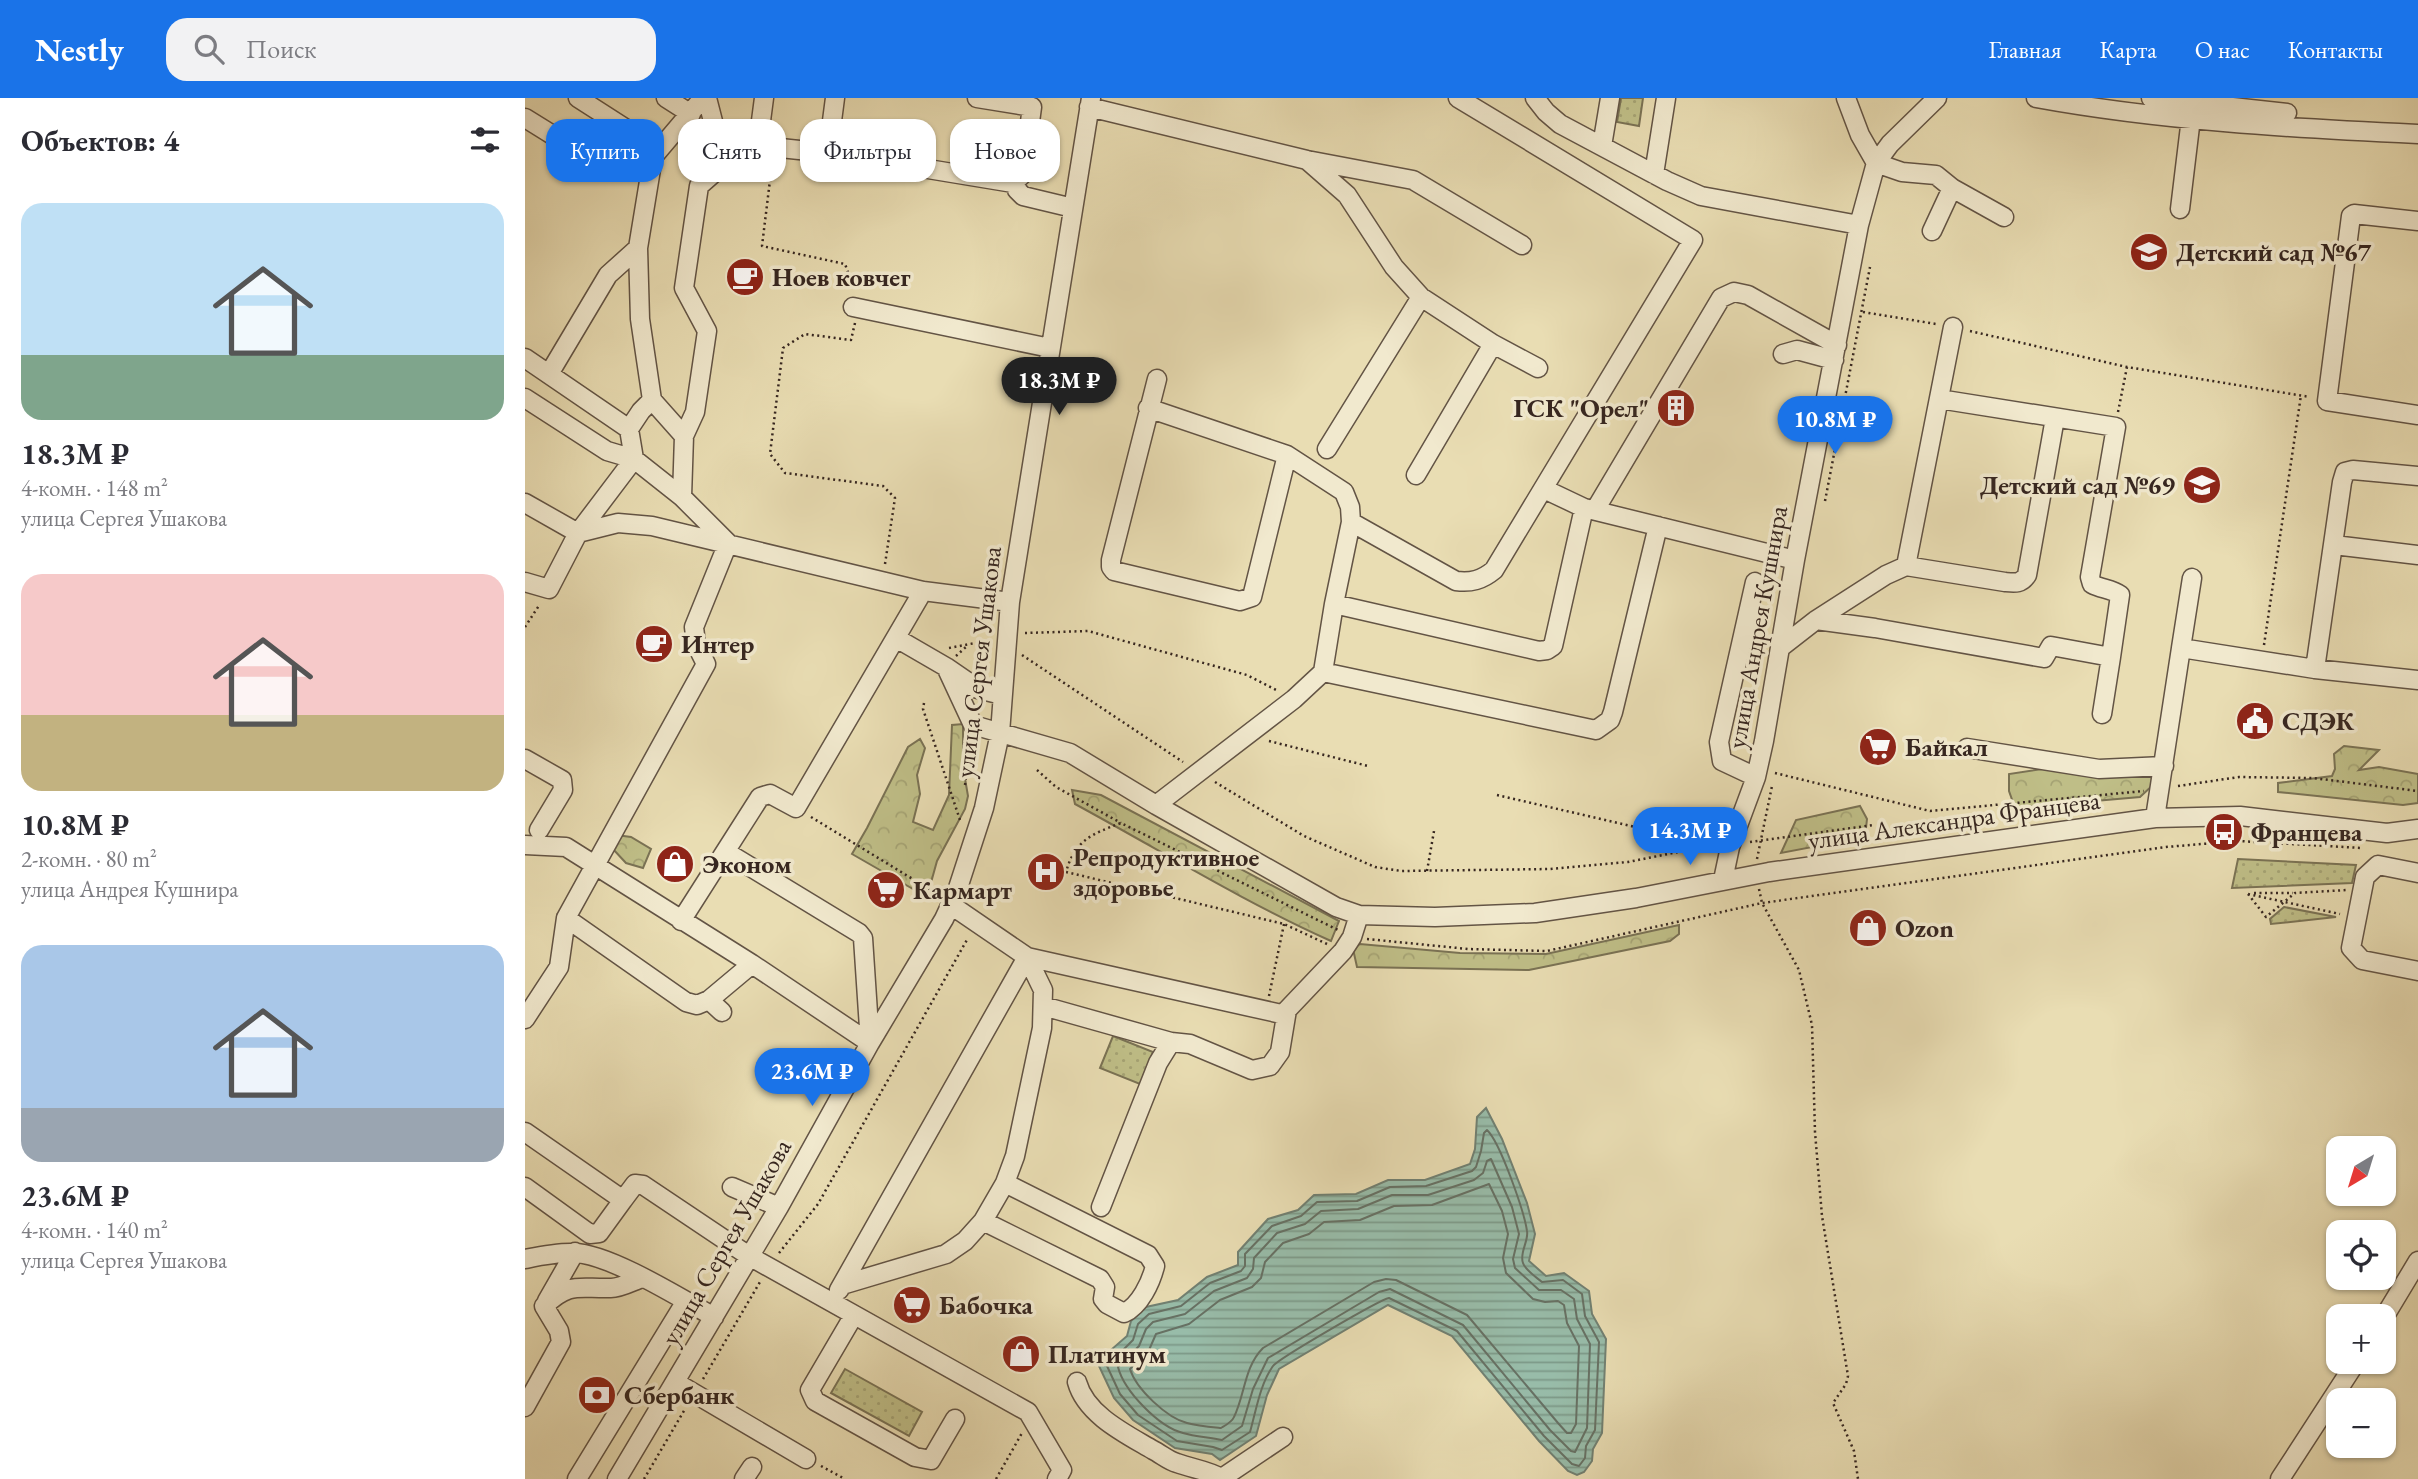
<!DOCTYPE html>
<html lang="ru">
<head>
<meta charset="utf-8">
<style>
	body { margin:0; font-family:"EB Garamond",serif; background:#f2f2f3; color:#2b2b33; height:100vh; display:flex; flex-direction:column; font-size:26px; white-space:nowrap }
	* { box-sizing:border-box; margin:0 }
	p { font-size:23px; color:#7c7c81 }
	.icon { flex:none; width:38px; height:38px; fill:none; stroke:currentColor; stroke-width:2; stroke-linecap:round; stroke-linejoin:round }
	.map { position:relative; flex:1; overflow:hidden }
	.side { display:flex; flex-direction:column; background:#fff; width:525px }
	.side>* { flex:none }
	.top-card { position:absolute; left:21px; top:21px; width:665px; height:63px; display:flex; gap:14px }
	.needle { width:46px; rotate:218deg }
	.tools { position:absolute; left:1801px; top:1038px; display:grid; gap:14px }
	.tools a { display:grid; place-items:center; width:70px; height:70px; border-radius:14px; background:#fff; box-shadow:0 2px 5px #0004; font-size:35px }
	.price { position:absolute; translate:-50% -60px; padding:0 16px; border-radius:24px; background:#1a73e8; color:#fff; font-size:23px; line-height:46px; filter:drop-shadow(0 2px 4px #0008) }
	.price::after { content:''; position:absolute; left:50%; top:42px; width:21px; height:16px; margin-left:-10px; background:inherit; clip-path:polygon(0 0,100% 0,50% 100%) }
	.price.selected { background:#222; color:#fff }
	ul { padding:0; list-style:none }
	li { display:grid; align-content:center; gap:14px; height:371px; padding:0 21px }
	li span { display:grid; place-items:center; height:217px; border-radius:21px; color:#555 }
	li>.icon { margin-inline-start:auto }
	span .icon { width:126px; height:126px; fill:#fffc; stroke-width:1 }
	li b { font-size:30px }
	h2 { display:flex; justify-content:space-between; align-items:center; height:84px; padding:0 21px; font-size:30px }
	.pill { padding:0 24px; border-radius:21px; background:#fff; box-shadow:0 2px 5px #0004; font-size:24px; line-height:63px }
	.pill.selected { background:#1a73e8; color:#fff }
	header { display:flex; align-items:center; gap:42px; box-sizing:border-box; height:98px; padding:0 35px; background:#1a73e8; color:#fff }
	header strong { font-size:33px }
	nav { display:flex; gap:38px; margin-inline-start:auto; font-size:24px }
	.search { width:490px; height:63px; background:#f2f2f3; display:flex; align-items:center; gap:18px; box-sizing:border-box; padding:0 24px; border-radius:21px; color:#7c7c81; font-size:26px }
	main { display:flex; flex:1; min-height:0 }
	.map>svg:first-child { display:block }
	.grass { fill:url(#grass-dots); stroke:#7a7254; stroke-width:2 }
	.forest { fill:url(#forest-crowns); stroke:#7a7254; stroke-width:2 }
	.water { fill:url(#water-rules); stroke:#718072; stroke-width:2 }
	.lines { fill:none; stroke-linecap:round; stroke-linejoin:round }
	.shore { stroke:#677164; stroke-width:2 }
	.minor-casing { stroke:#635445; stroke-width:21 }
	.path { stroke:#362620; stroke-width:2.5; stroke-dasharray:2 3.5; stroke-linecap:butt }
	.minor { stroke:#f1e9ce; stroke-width:18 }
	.labels { text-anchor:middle; stroke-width:7; stroke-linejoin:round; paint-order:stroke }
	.poi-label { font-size:26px; font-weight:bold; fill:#362620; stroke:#f1e9ce; text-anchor:start }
	.street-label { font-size:26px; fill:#362620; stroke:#f1e9ce }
</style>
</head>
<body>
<header>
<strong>Nestly</strong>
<div class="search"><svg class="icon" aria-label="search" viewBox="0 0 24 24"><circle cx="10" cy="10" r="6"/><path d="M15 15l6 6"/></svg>Поиск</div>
<nav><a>Главная</a><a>Карта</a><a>О нас</a><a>Контакты</a></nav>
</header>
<main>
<section class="side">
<h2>Объектов: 4<svg class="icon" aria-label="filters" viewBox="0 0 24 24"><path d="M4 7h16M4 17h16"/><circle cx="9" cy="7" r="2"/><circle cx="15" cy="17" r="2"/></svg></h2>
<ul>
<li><span style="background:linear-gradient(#bfe0f5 70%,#7fa58c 0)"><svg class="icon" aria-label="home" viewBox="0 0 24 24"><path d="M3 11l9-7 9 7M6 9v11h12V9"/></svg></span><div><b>18.3M ₽</b><p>4-комн. · 148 m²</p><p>улица Сергея Ушакова</p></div></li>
<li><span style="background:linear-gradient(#f6c9c9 65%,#c2b280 0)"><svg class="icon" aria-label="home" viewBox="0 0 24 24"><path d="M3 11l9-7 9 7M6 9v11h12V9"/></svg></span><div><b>10.8M ₽</b><p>2-комн. · 80 m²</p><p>улица Андрея Кушнира</p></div></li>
<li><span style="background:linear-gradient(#a9c7e8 75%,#9aa5b1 0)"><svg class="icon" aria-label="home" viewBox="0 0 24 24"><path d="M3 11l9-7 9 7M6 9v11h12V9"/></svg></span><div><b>23.6M ₽</b><p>4-комн. · 140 m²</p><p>улица Сергея Ушакова</p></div></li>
</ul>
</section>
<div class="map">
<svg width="1893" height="1381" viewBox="0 0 1893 1381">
	<defs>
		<pattern id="grass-dots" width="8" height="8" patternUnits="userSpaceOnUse" patternTransform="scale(1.75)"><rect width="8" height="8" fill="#bfbe87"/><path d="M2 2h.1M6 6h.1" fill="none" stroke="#a5a374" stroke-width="1.8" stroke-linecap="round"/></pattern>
		<pattern id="forest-crowns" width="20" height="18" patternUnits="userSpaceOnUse" patternTransform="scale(1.75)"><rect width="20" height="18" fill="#bfbe87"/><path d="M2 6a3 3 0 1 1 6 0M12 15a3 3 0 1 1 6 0" fill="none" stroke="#a5a374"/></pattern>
		<pattern id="water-rules" width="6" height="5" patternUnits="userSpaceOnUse" patternTransform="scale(1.75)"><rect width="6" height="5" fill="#98bca9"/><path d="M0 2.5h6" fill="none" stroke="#7d9989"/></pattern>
	</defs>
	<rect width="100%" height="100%" fill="#e9ddb3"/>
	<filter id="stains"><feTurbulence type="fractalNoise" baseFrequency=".00286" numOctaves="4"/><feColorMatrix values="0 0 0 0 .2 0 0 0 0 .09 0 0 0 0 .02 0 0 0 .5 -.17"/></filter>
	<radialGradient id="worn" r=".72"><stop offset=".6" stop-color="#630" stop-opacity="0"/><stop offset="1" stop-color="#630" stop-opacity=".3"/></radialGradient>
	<path class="grass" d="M1096,0H1118L1114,28L1092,24Z
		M1713,761L1831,767L1827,785L1707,790Z
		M1759,809L1811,819L1746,826L1745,821Z
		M588,938L628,954L615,986L575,970Z
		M320,1271L397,1314L384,1338L306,1295Z"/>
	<path class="forest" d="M438,626V669L443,698L440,711L412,763L402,799L327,756L342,730L383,649L395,641L400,650L392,677L395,696L388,724L408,732L424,697L427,627Z
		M1819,648L1854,652L1834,672L1854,669L1893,676V705L1878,707L1753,694V685L1807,678L1810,671L1809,656Z
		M1531,669L1630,675L1629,686L1615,699L1490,710L1484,693V676Z
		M547,692L576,697L814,823L806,843C717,803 635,752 550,706Z
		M1335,708L1342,721L1340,739L1256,755L1271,722Z
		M91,737L106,739L126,751L118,770L101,765L87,750Z
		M1154,827V836L1145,843L1004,872L832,869L828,851L835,846L935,855L1021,856Z"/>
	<path class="water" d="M961,1010L977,1041L1002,1105L1010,1136L1004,1163L1021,1178L1039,1175L1064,1193L1067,1216L1081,1241L1077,1335L1068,1351L1067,1363L1059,1374L1052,1377L1043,1373L1014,1343L927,1238L863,1207L754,1271L742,1297L731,1338L695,1362L687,1356L650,1350L608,1322L589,1300L574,1268L579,1258L602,1238L606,1223L621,1209L653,1202L682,1179L713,1167V1154L743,1121L773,1112L789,1097L831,1096L863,1082H900L945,1066L950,1051L952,1019Z"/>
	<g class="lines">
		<path class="shore" d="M962,1032C975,1044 999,1113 1002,1133C1004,1143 994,1155 998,1165C1000,1172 1011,1179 1017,1184L1038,1182L1057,1196L1060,1218L1074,1244L1070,1332L1061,1348L1060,1360L1054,1368L1047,1366L1019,1338L932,1233L864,1200C854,1202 753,1261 748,1268C735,1286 731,1313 725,1334L697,1352L688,1349L652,1343L613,1317L595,1296L582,1268L608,1242L613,1226L624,1216L656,1208L685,1185L716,1173L720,1168V1156L747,1128L776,1118L792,1104L832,1103L865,1089L901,1088L947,1073L951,1069L956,1053L959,1035Z
			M966,1061L987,1109L994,1136L988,1161L990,1170L1014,1192H1036L1049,1201L1052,1221L1065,1246L1062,1330L1050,1354L1046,1353L1025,1332L938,1227L865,1191L854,1194L743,1260L728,1291L717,1328L697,1342C685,1339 671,1339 658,1335C634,1329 599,1293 593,1269L614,1248L621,1231L628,1224L660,1216L689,1193L722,1180L728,1171L729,1160L752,1135L780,1126L796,1113L833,1111L867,1097H903L949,1082L958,1075L962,1063Z
			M964,1086L977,1113L983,1136L978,1160L981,1175L1008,1201L1020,1204L1033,1203L1039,1207L1042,1225L1054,1248L1051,1326L1046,1335H1042L1033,1325L942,1217L871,1182L861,1181L849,1184L738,1250C719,1269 720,1297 709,1319C707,1324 701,1327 696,1330C685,1329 672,1328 662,1325C642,1320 611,1291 605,1271L624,1252L631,1236L664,1226L695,1202L727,1189L736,1180L740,1164L758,1145L784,1136L799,1124L835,1122L869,1108L907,1107Z"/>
		<defs>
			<path id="minor" d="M141,0L166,16
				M182,0L199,66L174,88L159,190L182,233L170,314L159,338L157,399L203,445L169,529L171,546L181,566L41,820L161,904L172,907L184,902L227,866
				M239,0L234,38L246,49L312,56
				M310,0L304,46L312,56L488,85L498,76L507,9L452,0
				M1010,0L1021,14L1035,26L1142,83L1176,98L1334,127
				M1321,0L1335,37L1351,65
				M1511,0C1637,23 1766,30 1893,36
				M1626,0L1762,15
				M564,9L782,62L888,82L997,147
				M0,20L71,64L128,59L117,41L53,0
				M1077,48L1085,0
				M782,62L822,97L869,169L896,199L968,246L1013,270
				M1351,65L1377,74L1411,77L1427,90L1479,119
				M1129,76L1141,0
				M491,83L492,92L498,98L548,110
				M1655,111L1666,20
				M1893,123L1829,116L1826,118L1802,303L1893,317
				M1407,133L1427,90
				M328,209L525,250
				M1258,256L1272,252L1309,262
				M0,260L104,331L109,361L53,435L0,405
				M24,276L83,177L113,150
				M632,281L586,462V469L589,473L715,503L727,499L762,357
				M0,300L82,353L109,361L157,399
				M623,310L762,357L819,394L825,409L826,424L809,506L798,574L769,601L631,707
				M104,331L116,313L127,302
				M159,338L127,302L115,221L113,150L128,59L178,0
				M802,351L896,199
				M891,377L968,246
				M1019,391L1059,410
				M1070,412L1196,200L1209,194L1223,197L1312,247
				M826,424L931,483C946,485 957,482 969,472L1168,142L933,0
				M1809,447L1893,457
				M1381,468L1428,229
				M0,484L24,491L53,435L93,425L127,428L398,493L485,504
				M1230,484L1194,644L1197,663L1231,679
				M809,506L1014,553L1022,552L1028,548L1059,410L1270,462
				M1291,522L1350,530L1519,560L1526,548L1586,559L1595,497C1587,491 1576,491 1567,486L1565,479L1591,329L1414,301
				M371,540L421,569L453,591L477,597
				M1255,550L1291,522L1361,477L1381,468L1480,484C1490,485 1496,486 1502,477L1530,320
				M1656,550L1667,480
				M421,569L448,627L545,655L631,707L811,809L834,817L910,819L1010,815L1111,800L1244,774L1630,720L1715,718L1862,735L1893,731
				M1790,571L1817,384L1820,374L1828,372L1893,378
				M798,574L1071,632L1085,622L1088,614L1133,428
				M1577,616L1586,559
				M1442,650L1574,671L1639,668
				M0,661L37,682L38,692L14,732
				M1630,720L1656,550L1790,571L1893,582
				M0,747L41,749L227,866L345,945
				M201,754L334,835L338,840L345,945
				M1893,775L1853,767L1840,779L1826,850L1837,862L1893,873
				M1198,782L1205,749L1231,679L1239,643L1270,462L1334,127L1351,65L1365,46L1412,0
				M426,807L502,859L761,917
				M156,823L235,699L245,696L271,710L398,493
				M184,902L197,914
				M518,908L646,944
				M0,921L34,869L41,820
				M0,1034L98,1102L74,1135L65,1136L0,1089
				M207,1089L254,1109
				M98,1102L110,1086L118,1087L224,1158L503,1314L537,1372L532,1381
				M576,1109L633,965L646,944L665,946L727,972L745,968L755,954L762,912L818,853L827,839L834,817
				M458,1123L575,1181L580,1189L578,1201L582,1206L599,1215C615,1208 626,1184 630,1168L623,1157L480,1085
				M0,1161C15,1158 34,1154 49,1155C83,1155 157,1201 189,1219
				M317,1187L421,1156L440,1143L458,1123L480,1085L490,1058L517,930L518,892L502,859
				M314,1192L502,859
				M22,1203L50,1154
				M329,1217L285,1292L290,1303L390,1359L406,1362L430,1321
				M1858,1221L1893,1163
				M150,1284L281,1361
				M552,1284C561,1317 601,1336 628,1352C636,1356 644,1363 652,1365C668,1371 683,1372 698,1381
				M0,1309L36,1244L34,1233L19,1208C45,1183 54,1191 86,1190C96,1190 108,1183 117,1180
				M697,1380L758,1339
				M52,1381L161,1203
				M92,1381L254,1109L345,945L419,821L432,793L459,710L475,635L485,504L566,0
				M219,1381L227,1369
				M1755,1381L1831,1264"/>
		</defs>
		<use href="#minor" class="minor-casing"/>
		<path class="path" d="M215,69L246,74L237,148L320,166L329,191
			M1338,214L1411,226
			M330,225L326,242L280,236L258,250L245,356L260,375L358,388L370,400L360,466
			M1445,233L1602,269L1785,299
			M1593,314L1602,269
			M1300,403L1345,169
			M0,529L15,506
			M500,535L563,533L722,577L753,593
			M1739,547L1776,297
			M424,550L466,542
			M497,557L658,664
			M431,558L442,548
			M453,573L456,545
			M399,605L398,611L436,725
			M744,643L843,668
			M512,672L531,689L596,725
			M1250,675L1405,713L1619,693
			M690,684L779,738L850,769L876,773L1025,771L1103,764L1188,747
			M440,687L446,643
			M1653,688L1714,679L1788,680L1893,693
			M972,697L1184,746
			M286,719L409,794
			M1225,744L1348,727
			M1232,761L1247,688
			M902,773L909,733
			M1234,791L1237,805L1274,872L1287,927L1290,1034L1297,1118L1323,1278L1321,1286L1308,1305L1329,1353L1333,1381
			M1729,795H1768
			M1723,796L1741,819L1770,795L1822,792
			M1723,796L1815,816
			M842,841L943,851L1022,853L1237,805L1641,749L1713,743L1837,750
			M802,846L759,826L541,774C550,742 567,736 596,725L813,832
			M744,898L759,826
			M254,1155L293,1106L443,840
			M178,1281L235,1184
			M296,1368L320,1381
			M119,1381L160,1311
			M471,1381L497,1335"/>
		<use href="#minor" class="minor"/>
	</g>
	<defs>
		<symbol id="school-disc" viewBox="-11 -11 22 22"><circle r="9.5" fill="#8f2418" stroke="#f1e9ce"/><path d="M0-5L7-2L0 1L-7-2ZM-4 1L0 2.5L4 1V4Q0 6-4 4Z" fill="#fff"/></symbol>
		<symbol id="cafe-disc" viewBox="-11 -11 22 22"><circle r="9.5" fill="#8f2418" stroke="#f1e9ce"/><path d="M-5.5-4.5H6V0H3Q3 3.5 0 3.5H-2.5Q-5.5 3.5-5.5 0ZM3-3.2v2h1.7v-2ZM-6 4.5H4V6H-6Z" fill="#fff"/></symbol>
		<symbol id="building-disc" viewBox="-11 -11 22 22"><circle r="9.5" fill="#8f2418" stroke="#f1e9ce"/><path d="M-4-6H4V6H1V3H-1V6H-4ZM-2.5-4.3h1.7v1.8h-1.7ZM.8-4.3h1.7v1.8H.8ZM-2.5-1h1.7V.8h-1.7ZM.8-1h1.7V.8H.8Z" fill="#fff"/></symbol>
		<symbol id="civic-disc" viewBox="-11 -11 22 22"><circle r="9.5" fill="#8f2418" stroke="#f1e9ce"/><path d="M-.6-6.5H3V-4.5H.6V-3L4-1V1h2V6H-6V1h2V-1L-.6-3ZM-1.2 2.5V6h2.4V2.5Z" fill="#fff"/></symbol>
		<symbol id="supermarket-disc" viewBox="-11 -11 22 22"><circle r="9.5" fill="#8f2418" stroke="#f1e9ce"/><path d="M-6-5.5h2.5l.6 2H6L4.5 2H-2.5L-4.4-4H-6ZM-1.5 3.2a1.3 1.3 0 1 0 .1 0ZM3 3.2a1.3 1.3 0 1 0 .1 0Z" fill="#fff"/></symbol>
		<symbol id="bus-disc" viewBox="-11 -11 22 22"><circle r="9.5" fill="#8f2418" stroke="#f1e9ce"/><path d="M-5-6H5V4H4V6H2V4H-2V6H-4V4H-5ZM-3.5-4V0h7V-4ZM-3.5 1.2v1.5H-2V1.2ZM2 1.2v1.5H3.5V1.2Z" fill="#fff"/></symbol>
		<symbol id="shop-disc" viewBox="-11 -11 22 22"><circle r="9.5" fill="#8f2418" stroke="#f1e9ce"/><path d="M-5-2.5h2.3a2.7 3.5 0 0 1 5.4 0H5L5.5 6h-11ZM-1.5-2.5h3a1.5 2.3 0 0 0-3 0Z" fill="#fff"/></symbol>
		<symbol id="hospital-disc" viewBox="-11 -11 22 22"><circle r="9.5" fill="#8f2418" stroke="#f1e9ce"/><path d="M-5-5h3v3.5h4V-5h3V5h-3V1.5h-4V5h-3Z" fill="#fff"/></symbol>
		<symbol id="bank-disc" viewBox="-11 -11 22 22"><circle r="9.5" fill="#8f2418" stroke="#f1e9ce"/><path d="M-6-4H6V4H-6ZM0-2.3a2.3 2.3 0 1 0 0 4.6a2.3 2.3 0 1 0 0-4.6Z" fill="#fff"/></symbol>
	</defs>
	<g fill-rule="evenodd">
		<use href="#school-disc" x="1602" y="132" width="44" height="44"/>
		<use href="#cafe-disc" x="198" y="157" width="44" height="44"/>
		<use href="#building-disc" x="1129" y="288" width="44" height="44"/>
		<use href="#school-disc" x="1655" y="365" width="44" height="44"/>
		<use href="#cafe-disc" x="107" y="524" width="44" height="44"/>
		<use href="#civic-disc" x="1708" y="601" width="44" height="44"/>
		<use href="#supermarket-disc" x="1331" y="627" width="44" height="44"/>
		<use href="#bus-disc" x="1677" y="712" width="44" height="44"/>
		<use href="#shop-disc" x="128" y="744" width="44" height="44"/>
		<use href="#hospital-disc" x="499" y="752" width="44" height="44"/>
		<use href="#supermarket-disc" x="339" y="770" width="44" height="44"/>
		<use href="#shop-disc" x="1321" y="808" width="44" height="44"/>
		<use href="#supermarket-disc" x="365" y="1185" width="44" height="44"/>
		<use href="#shop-disc" x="474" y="1234" width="44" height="44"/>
		<use href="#bank-disc" x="50" y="1275" width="44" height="44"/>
	</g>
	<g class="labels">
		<g class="poi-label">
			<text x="1651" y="163">Детский сад №67</text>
			<text x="247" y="188">Ноев ковчег</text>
			<text x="1124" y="319" text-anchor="end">ГСК "Орел"</text>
			<text x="1650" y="396" text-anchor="end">Детский сад №69</text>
			<text x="156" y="555">Интер</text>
			<text x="1757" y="632">СДЭК</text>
			<text x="1380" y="658">Байкал</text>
			<text x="1726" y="743">Францева</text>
			<text x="548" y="768">Репродуктивное<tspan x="548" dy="30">здоровье</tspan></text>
			<text x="177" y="775">Эконом</text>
			<text x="388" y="801">Кармарт</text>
			<text x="1370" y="839">Ozon</text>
			<text x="414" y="1216">Бабочка</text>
			<text x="523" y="1265">Платинум</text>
			<text x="99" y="1306">Сбербанк</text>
		</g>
		<g class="street-label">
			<text transform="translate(1232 529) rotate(-80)" y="9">улица Андрея Кушнира</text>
			<text transform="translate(453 564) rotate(-83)" y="9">улица Сергея Ушакова</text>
			<text transform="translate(1429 722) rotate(-8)" y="9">улица Александра Францева</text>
			<text transform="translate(201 1144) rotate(-60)" y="9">улица Сергея Ушакова</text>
		</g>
	</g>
	<rect width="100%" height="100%" filter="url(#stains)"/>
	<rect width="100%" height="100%" fill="url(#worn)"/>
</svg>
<div class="tools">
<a><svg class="needle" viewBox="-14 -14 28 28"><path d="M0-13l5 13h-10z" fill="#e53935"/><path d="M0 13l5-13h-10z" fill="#7c7c81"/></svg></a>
<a><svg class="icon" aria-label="locate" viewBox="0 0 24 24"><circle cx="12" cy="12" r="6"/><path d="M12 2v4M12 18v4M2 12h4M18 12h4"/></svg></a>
<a>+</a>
<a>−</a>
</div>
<b class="price selected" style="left:534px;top:319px">18.3M ₽</b>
<b class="price" style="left:1310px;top:358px">10.8M ₽</b>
<b class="price" style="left:1165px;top:769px">14.3M ₽</b>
<b class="price" style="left:287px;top:1010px">23.6M ₽</b>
<div class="top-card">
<a class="pill selected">Купить</a>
<a class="pill">Снять</a>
<a class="pill">Фильтры</a>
<a class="pill">Новое</a>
</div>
</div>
</main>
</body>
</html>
